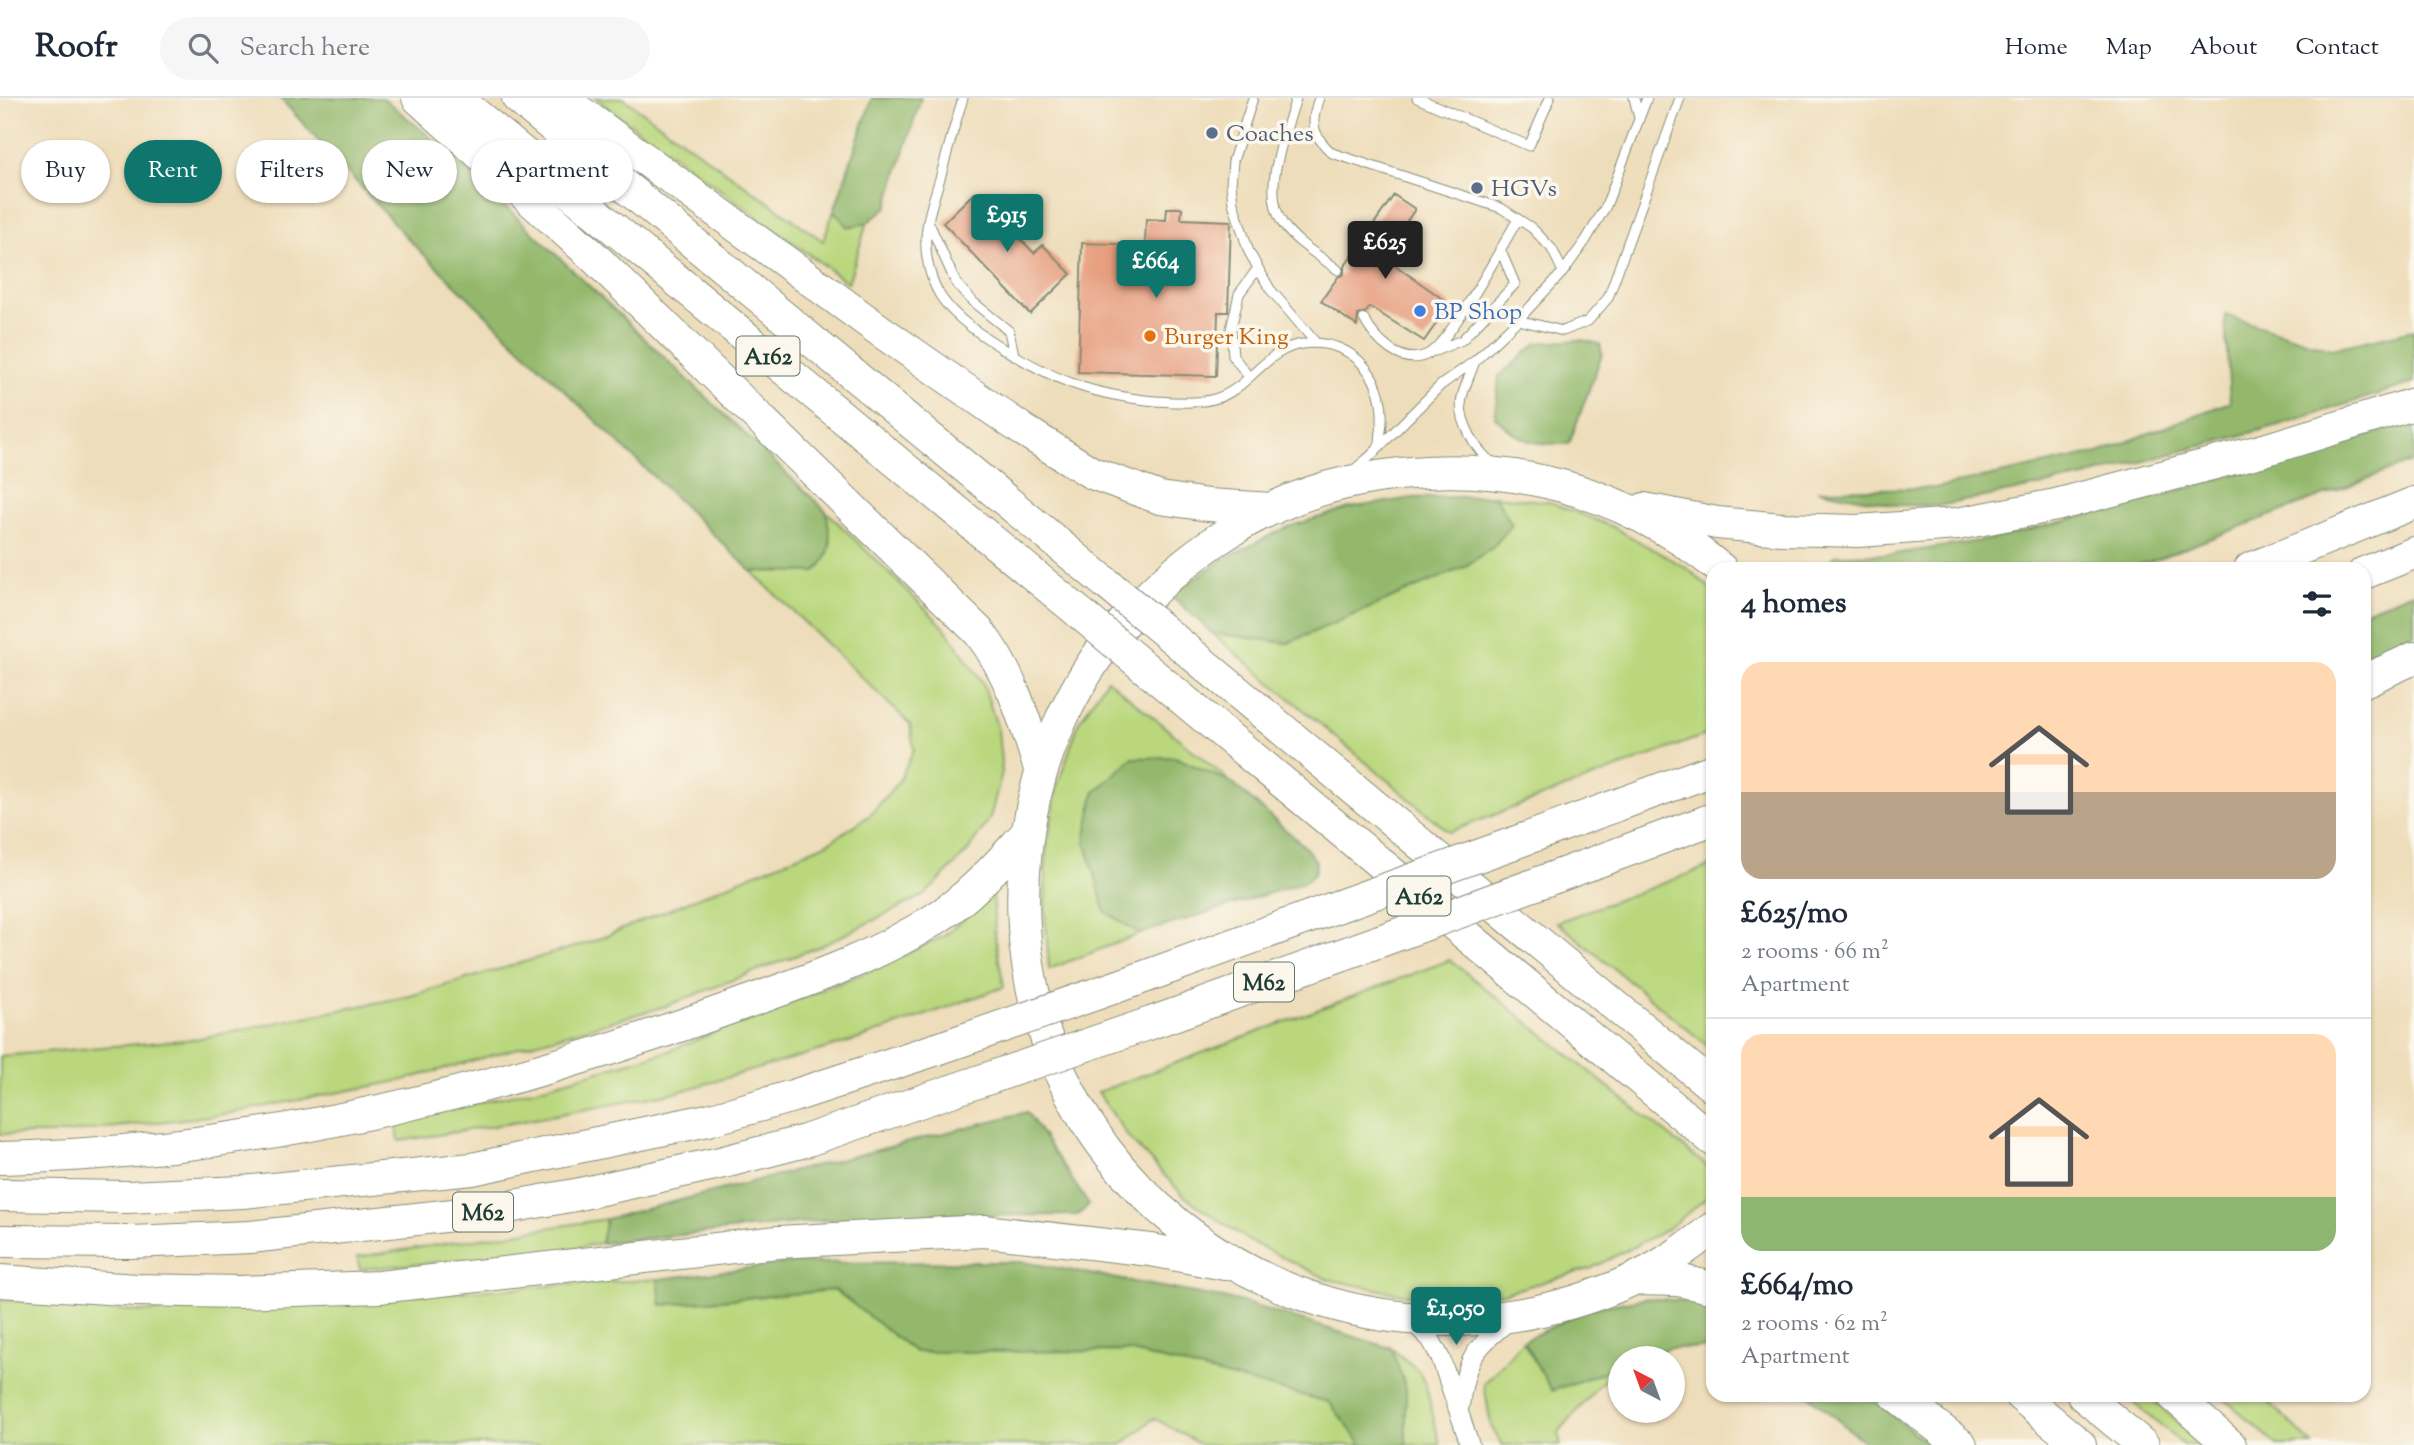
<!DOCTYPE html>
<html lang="en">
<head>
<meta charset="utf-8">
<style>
	body { margin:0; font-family:"Sorts Mill Goudy",serif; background:#f6f6f7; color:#1f2937; height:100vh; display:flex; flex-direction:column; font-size:26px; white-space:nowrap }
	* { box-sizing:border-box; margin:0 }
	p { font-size:23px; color:#747a83 }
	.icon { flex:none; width:38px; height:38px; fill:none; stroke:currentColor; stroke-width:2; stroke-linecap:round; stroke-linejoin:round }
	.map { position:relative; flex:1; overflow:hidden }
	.sheet { position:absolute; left:1706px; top:464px; width:665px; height:840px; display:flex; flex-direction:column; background:#fff; border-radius:21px; box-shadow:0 2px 5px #0004 }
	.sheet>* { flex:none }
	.guide { position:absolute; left:21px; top:42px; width:665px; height:63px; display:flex; gap:14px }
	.needle { width:46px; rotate:319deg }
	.controls { position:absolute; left:1608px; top:1248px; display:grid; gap:14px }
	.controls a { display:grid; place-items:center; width:77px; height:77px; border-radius:50%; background:#fff; box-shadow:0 2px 5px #0004; font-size:35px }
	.price { position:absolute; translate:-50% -60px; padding:0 16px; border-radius:7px; background:#0f766e; color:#fff; font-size:23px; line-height:46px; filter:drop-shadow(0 2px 4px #0008) }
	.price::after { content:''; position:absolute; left:50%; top:42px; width:21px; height:16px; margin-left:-10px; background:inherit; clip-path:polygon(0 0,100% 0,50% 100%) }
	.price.active { background:#222; color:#fff }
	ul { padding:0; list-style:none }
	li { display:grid; align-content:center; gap:14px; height:371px; padding:0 35px }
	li+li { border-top:2px solid #e0e1e3 }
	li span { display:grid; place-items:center; height:217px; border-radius:21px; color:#555 }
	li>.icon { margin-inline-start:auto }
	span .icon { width:126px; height:126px; fill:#fffc; stroke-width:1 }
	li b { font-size:30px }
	h2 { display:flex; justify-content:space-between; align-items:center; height:84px; padding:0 35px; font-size:30px }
	.pill { padding:0 24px; border-radius:32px; background:#fff; box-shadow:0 2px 5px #0004; font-size:24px; line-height:63px }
	.pill.active { background:#0f766e; color:#fff }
	header { display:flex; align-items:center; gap:42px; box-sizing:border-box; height:98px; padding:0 35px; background:#fff; border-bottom:2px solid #e0e1e3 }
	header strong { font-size:33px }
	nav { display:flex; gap:38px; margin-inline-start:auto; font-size:24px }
	.search { width:490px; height:63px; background:#f6f6f7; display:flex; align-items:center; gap:18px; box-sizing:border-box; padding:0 24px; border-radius:38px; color:#747a83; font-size:26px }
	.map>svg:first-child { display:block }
	.green { fill:#bad77d; stroke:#6c8a58; stroke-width:2 }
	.forest { fill:#93b86c; stroke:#597a50; stroke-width:2 }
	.building { fill:#e79f80 }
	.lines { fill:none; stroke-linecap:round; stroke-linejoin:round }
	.lane-casing { stroke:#868d77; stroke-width:11 }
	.street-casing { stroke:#868d77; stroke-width:20 }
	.highway-casing { stroke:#868d77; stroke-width:34 }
	.lane { stroke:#fff; stroke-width:9 }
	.street { stroke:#fff; stroke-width:18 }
	.highway { stroke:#fff; stroke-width:32 }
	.highway-bridge-casing { stroke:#868d77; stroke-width:34; stroke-linecap:butt }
	.highway-bridge { stroke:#fff; stroke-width:32 }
	.service-dot { fill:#5c6f8a; stroke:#fbf7ec; stroke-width:2.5 }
	.shop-dot { fill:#3f7fe0; stroke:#fbf7ec; stroke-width:2.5 }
	.food-dot { fill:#e8710a; stroke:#fbf7ec; stroke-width:2.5 }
	.labels { text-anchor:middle; stroke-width:7; stroke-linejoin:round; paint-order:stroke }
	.shield { fill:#fbf7ec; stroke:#61756b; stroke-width:2 }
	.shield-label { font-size:23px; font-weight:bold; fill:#1f3d34 }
	.service-label { font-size:24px; fill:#4e5e75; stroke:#fbf7ec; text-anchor:start }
	.shop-label { font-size:24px; fill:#366cbe; stroke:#fbf7ec; text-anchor:start }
	.food-label { font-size:24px; fill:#c56008; stroke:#fbf7ec; text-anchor:start }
</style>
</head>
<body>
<header>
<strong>Roofr</strong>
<div class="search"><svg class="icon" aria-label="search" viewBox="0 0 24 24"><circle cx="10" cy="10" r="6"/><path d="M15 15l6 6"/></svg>Search here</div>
<nav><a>Home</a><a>Map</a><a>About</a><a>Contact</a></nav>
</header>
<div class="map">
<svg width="2414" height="1347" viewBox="0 0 2414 1347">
	<rect width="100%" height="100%" fill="#fbf7ec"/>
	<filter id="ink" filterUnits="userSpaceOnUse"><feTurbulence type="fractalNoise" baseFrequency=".0143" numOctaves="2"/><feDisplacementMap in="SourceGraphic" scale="14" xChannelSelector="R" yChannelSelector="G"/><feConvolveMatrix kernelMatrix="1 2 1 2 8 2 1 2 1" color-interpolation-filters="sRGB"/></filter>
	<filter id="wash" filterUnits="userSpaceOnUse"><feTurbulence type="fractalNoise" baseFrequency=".00686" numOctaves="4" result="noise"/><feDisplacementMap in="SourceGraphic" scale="28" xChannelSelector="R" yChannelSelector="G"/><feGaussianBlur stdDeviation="1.57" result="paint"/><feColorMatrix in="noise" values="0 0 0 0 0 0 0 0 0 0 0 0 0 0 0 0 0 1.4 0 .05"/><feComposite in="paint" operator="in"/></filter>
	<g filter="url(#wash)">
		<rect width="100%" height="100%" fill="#eeddba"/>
		<path class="green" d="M595,0H623L823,143L834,113L848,129L867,125L848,185Z
			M1495,398L1550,404L1611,428L1688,471L1713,493V634L1449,734L1212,535L1288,545L1464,469L1492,450L1512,427Z
			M826,413L944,529L983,585L998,632L1002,674L990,720L968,753L925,797L823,847L666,908L404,982L225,1016L58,1036H0V958L195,941L410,898L594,843L828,745L870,717L899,683L914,651L910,626L751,473L815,474L831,445Z
			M1107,581L1232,685L1175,659L1105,813L1140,836L1049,871L1045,813L1046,753L1058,686L1079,624Z
			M1713,767V952L1557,824Z
			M993,795L995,840L1004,889L859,941L678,994L518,1024L399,1043L396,1023L533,992L669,953L874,871L944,838Z
			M1450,862L1713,1073V1095L1666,1132L1592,1170L1504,1195L1406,1197L1327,1181L1249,1143L1184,1098L1128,1039L1098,994Z
			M606,1121L601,1145L556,1154L360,1171L357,1159Z
			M658,1181L662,1207L835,1192L915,1254L1128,1253L1330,1304L1362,1347H1201L1154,1320L1122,1347H0V1201L142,1214Z
			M1523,1243L1552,1292L1614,1270L1558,1335L1561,1347H1502L1491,1328L1484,1286Z
			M1391,1250L1418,1272L1426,1288L1440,1347H1406V1291Z
			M2124,1297H2147L2203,1347H2184Z
			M2220,1297H2262L2313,1347H2277Z"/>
		<path class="forest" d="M280,0H383L446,52L826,413C830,438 836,455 815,474L751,473L410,143Z
			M872,0H921L887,109L867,125L848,129L834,113Z
			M2225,217L2331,251L2414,232V285L2272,329L2081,380L1938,408L1896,407L1817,392L1935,390L2098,355L2230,304Z
			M1581,242L1600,246L1602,256L1569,346C1531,346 1523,346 1495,319L1499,278L1537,245Z
			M2414,324V363L2130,471H1820L1835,457L1894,456L1993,441L2129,407Z
			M1495,398L1512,427L1492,450L1464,469L1288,545L1212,535L1171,497L1220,463L1285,430L1349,410L1412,400Z
			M2414,494V536L2364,559V513Z
			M1175,659L1232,685L1304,748L1316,763L1315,775L1305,784L1140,836L1105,813L1085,743L1094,695L1132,660Z
			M1027,1014L1089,1107L1078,1117L867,1118L601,1145L606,1121Z
			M1024,1164L1238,1203L1391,1250L1406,1291V1347H1362L1329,1304L1128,1253L915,1254L835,1192L661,1207L658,1181L792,1165Z
			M1647,1200L1713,1205V1250H1669L1642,1260H1620V1268L1552,1293L1523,1243L1588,1211Z
			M1808,1297H1867L1930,1347H1868Z"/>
		<g id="blocks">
			<path class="building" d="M975,94L1034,155L1043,147L1071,176L1030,216L943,125Z
				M1394,97L1415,111L1383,159L1450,206L1424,243L1370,209L1366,214L1358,217L1357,228L1321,203L1338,179L1344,176V169Z
				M1167,110H1182L1181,121L1231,123L1228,214H1218L1216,278L1078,274L1082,145L1145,147L1146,121L1166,122Z"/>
		</g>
	</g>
	<g filter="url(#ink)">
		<use href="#blocks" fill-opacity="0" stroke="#868d77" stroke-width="2"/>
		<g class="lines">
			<defs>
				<path id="lane" d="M963,0C955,26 948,51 941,77C933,104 922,131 927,160C929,173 934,188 941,199C956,221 980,236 1002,250C1057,283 1091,297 1156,303C1174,304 1195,306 1214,301C1249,292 1265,251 1302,246C1355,239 1389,283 1381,333C1380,337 1381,344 1379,348C1375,357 1359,366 1352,374
					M1253,0L1233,63L1231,86L1233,105L1249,154L1270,191L1316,245
					M1296,0C1286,35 1260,93 1283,126C1296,145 1320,158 1338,172
					M1319,0C1310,25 1312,37 1332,55L1501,110L1532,130L1552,151L1563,174
					M1417,0L1529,48L1550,0
					M1634,0L1639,20
					M929,125L956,185L973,204L1009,233L1014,257
					M1364,221C1375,242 1402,270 1428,256C1452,242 1502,148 1518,121
					M1518,222L1563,233L1588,223L1608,200L1680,0
					M1435,253L1462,242L1515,186L1500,151
					M1475,263C1471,275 1465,287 1462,299C1457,320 1476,354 1493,365
					M1249,279L1233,258L1231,231L1239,196L1258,170
					M1379,349L1441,287L1476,262L1518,222L1563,174L1586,142L1606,108L1647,0"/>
				<path id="street" d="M1410,1221L1431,1242L1441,1261L1470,1347
					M1460,1308C1466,1258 1476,1250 1513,1219"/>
				<path id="highway" d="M418,0L594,159L979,534C1012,576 1025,624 1041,674
					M456,0L1081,516
					M518,0L1107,486
					M561,0L882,234L1023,332L1092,375L1160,400L1208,407L1272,411
					M1644,411L1717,425L1782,431L1858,433L1957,426L2056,407L2264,352L2414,306
					M2250,471L2414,405
					M2364,475L2414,455
					M1152,523L1713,989
					M1126,554L1713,1042
					M2364,583L2414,560
					M1514,745L1713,672
					M1555,779L1713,721
					M1133,883L1339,808
					M1148,926L1380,843
					M0,1060C246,1055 491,996 722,913C794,887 870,863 935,821C971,798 998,766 1027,735
					M0,1097L127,1099L243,1094L472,1071L708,1022L793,998L937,951
					M1713,1130C1688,1149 1661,1169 1632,1182C1328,1319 989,1087 1026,750C1034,668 1070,586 1124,524C1183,457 1261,403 1350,384C1484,356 1614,383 1721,471
					M0,1143L131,1144L250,1139L481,1114L575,1097L724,1064L805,1043L951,993
					M1635,1181L1678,1182L1713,1190
					M0,1183L137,1192L239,1194L379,1189L778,1144L984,1133L1151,1152L1225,1166
					M1896,1297L1961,1347
					M2020,1297L2080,1347
					M2083,1297L2143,1347
					M2173,1297L2230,1347"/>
			</defs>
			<use href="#lane" class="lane-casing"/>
			<use href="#street" class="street-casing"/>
			<use href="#highway" class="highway-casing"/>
			<use href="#lane" class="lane"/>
			<use href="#street" class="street"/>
			<use href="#highway" class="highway"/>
			<defs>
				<path id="highway-bridge" d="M1107,486L1152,523
					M1081,516L1126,554
					M1339,808L1514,745
					M1380,843L1555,779
					M937,951L1133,883
					M951,993L1148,926"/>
			</defs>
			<use href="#highway-bridge" class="highway-bridge-casing"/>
			<use href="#highway-bridge" class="highway-bridge"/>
		</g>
	</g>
	<g class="service-dot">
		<circle cx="1212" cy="35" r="7"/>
		<circle cx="1477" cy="90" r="7"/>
	</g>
	<circle class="shop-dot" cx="1420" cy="213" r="7"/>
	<circle class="food-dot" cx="1150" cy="238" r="7"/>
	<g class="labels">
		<g class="shield">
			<rect x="736.5" y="238.5" width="63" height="39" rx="5"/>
			<rect x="1387.5" y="778.5" width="63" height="39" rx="5"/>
			<rect x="1234" y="864.5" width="60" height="39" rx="5"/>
			<rect x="453" y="1094.5" width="60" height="39" rx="5"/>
		</g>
		<g class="shield-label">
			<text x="768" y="266">A162</text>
			<text x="1419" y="806">A162</text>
			<text x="1264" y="892">M62</text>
			<text x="483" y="1122">M62</text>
		</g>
		<g class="service-label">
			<text x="1226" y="43">Coaches</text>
			<text x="1491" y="98">HGVs</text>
		</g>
		<g class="shop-label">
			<text x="1434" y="221">BP Shop</text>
		</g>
		<g class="food-label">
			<text x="1164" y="246">Burger King</text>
		</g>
	</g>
</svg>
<div class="controls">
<a><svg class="needle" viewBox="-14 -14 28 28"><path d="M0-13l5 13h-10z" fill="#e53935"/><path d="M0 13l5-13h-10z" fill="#747a83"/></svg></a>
</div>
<b class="price" style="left:1007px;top:156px">£915</b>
<b class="price active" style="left:1385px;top:183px">£625</b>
<b class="price" style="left:1156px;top:202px">£664</b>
<b class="price" style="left:1456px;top:1249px">£1,050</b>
<div class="guide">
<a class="pill">Buy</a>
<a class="pill active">Rent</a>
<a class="pill">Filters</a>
<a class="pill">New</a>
<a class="pill">Apartment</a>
</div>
<section class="sheet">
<h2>4 homes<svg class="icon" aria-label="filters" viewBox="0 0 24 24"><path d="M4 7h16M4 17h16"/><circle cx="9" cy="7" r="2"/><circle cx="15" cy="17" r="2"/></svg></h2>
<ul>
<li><span style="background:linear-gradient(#ffd9b3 60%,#b9a48a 0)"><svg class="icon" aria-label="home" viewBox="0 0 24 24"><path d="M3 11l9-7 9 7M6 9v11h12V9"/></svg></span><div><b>£625/mo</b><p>2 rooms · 66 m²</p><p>Apartment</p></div></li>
<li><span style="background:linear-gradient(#ffd9b3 75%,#8fb573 0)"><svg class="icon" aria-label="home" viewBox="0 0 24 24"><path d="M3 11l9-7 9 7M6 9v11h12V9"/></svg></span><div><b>£664/mo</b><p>2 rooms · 62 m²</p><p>Apartment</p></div></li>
</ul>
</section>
</div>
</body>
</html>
